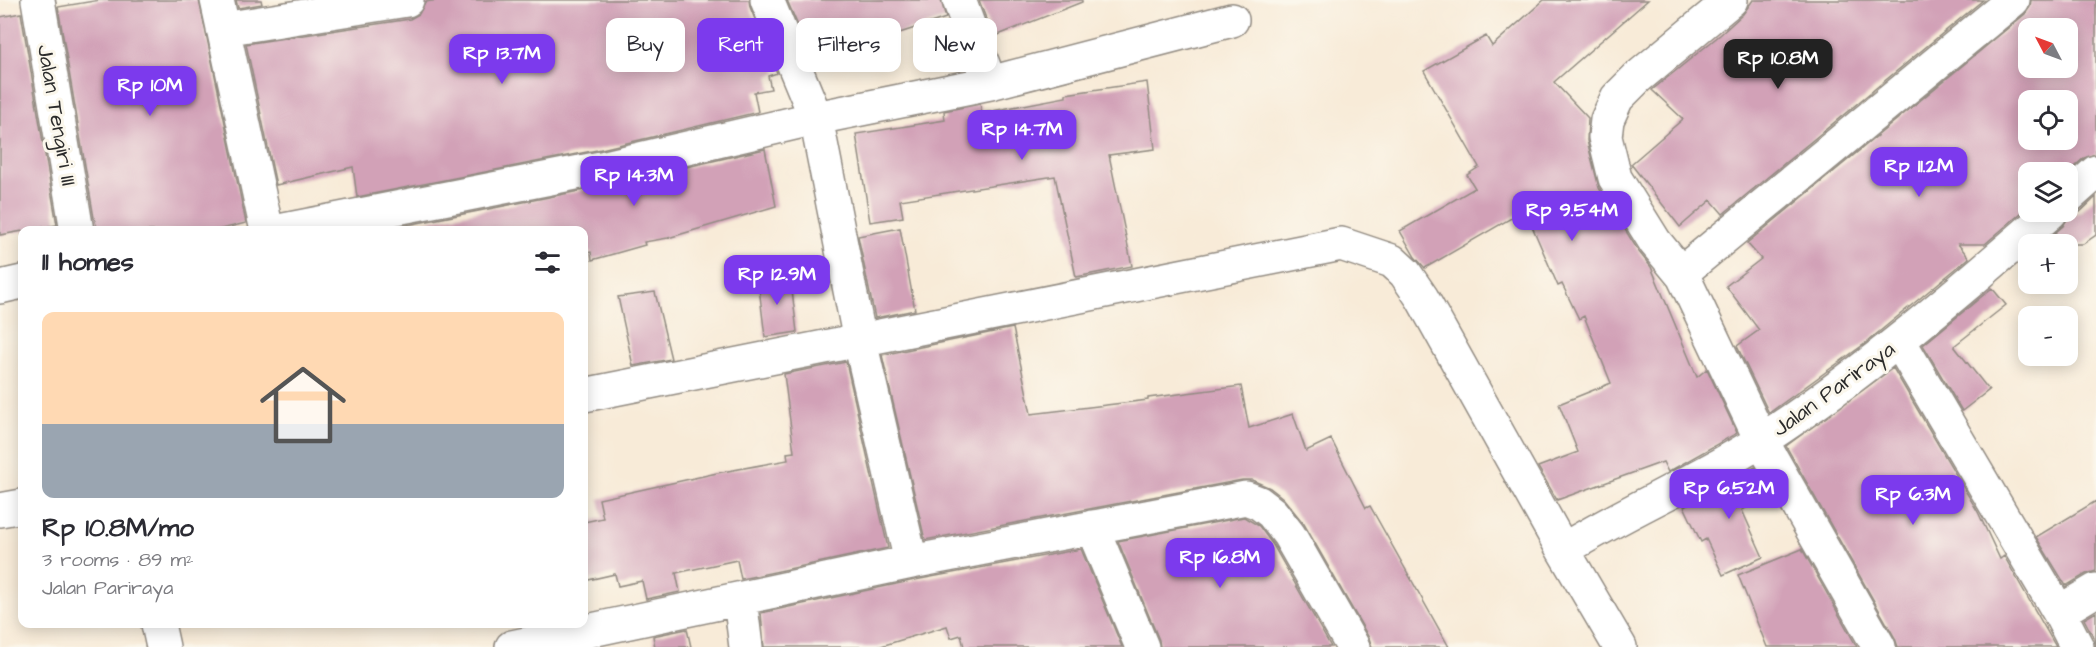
<!DOCTYPE html>
<html lang="en">
<head>
<meta charset="utf-8">
<style>
	body { margin:0; font-family:"Architects Daughter",sans-serif; background:#f2f2f3; color:#2b2b33; height:100vh; display:flex; flex-direction:column; font-size:22px; white-space:nowrap }
	* { box-sizing:border-box; margin:0 }
	p { font-size:20px; color:#7c7c81 }
	.icon { flex:none; width:33px; height:33px; fill:none; stroke:currentColor; stroke-width:2; stroke-linecap:round; stroke-linejoin:round }
	.map { position:relative; flex:1; overflow:hidden }
	.details { position:absolute; left:18px; top:226px; width:570px; height:402px; display:flex; flex-direction:column; background:#fff; border-radius:12px; box-shadow:0 3px 15px #0003 }
	.details>* { flex:none }
	.top-card { position:absolute; left:606px; top:18px; width:570px; height:54px; display:flex; gap:12px }
	.needle { width:39px; rotate:311deg }
	.buttons { position:absolute; left:2018px; top:18px; display:grid; gap:12px }
	.buttons a { display:grid; place-items:center; width:60px; height:60px; border-radius:12px; background:#fff; box-shadow:0 3px 15px #0003; font-size:30px }
	.price { position:absolute; translate:-50% -51px; padding:0 14px; border-radius:12px; background:#7c3aed; color:#fff; font-size:20px; line-height:39px; filter:drop-shadow(0 2px 3px #0008) }
	.price::after { content:''; position:absolute; left:50%; top:36px; width:18px; height:14px; margin-left:-9px; background:inherit; clip-path:polygon(0 0,100% 0,50% 100%) }
	.price.selected { background:#222; color:#fff }
	ul { padding:0; list-style:none }
	li { display:grid; align-content:center; gap:12px; height:318px; padding:0 24px }
	li span { display:grid; place-items:center; height:186px; border-radius:12px; color:#555 }
	li>.icon { margin-inline-start:auto }
	span .icon { width:108px; height:108px; fill:#fffc; stroke-width:1 }
	li b { font-size:26px }
	h2 { display:flex; justify-content:space-between; align-items:center; height:72px; padding:0 24px; font-size:26px }
	.pill { padding:0 21px; border-radius:12px; background:#fff; box-shadow:0 3px 15px #0003; font-size:21px; line-height:54px }
	.pill.selected { background:#7c3aed; color:#fff }
	.map>svg:first-child { display:block }
	.building { fill:#d2a1b7; fill-rule:evenodd }
	.lines { fill:none; stroke-linecap:round; stroke-linejoin:round }
	.minor-casing { stroke:#928b82; stroke-width:36 }
	.minor { stroke:#fff; stroke-width:33 }
	.labels { text-anchor:middle; stroke-width:6; stroke-linejoin:round; paint-order:stroke }
	.street-label { font-size:22px; fill:#2b2b2b; stroke:#fbf7ec }
</style>
</head>
<body>
<div class="map">
<svg width="2096" height="647" viewBox="0 0 2096 647">
	<rect width="100%" height="100%" fill="#fbf7ec"/>
	<filter id="ink" filterUnits="userSpaceOnUse"><feTurbulence type="fractalNoise" baseFrequency=".0167" numOctaves="2"/><feDisplacementMap in="SourceGraphic" scale="12" xChannelSelector="R" yChannelSelector="G"/><feConvolveMatrix kernelMatrix="1 2 1 2 8 2 1 2 1" color-interpolation-filters="sRGB"/></filter>
	<filter id="wash" filterUnits="userSpaceOnUse"><feTurbulence type="fractalNoise" baseFrequency=".008" numOctaves="4" result="noise"/><feDisplacementMap in="SourceGraphic" scale="24" xChannelSelector="R" yChannelSelector="G"/><feGaussianBlur stdDeviation="1.35" result="paint"/><feColorMatrix in="noise" values="0 0 0 0 0 0 0 0 0 0 0 0 0 0 0 0 0 1.4 0 .05"/><feComposite in="paint" operator="in"/></filter>
	<g filter="url(#wash)">
		<rect width="100%" height="100%" fill="#f8ebd8"/>
		<g id="blocks">
			<path class="building" d="M100,0H199L246,223L213,231H98L94,218L58,7Z
				M236,0H261L262,4L238,8Z
				M438,0H749L750,7L777,73L768,76L771,89L754,92L758,112L597,150L357,197L353,167L276,185L246,44L410,19L419,14L425,2Z
				M787,0H941L946,18L813,61Z
				M979,0H1082V2L993,37Z
				M1544,0H1648L1554,82L1588,118L1587,141L1599,188L1639,252L1651,267L1697,377L1707,369L1737,433L1668,472L1663,462L1557,500L1538,467L1578,452L1559,404L1611,383L1584,316L1579,319L1562,284L1558,286L1525,210L1425,268L1415,257L1400,231L1475,188L1467,175L1479,167L1424,71L1486,36L1492,46Z
				M1753,0H1983L1723,214L1711,200L1680,227L1631,164L1683,119L1652,90L1720,35L1743,14Z
				M2031,0H2096V154L2084,158L2067,173L2028,172V207L1985,244H1958L1969,258L1863,345L1769,413L1737,346L1759,330L1726,286L1761,259L1747,243L2025,14L2030,7ZM2028,28H2067V68H2028ZM2028,100H2067V140H2028Z
				M21,13L57,225L0,235V17Z
				M1147,82L1155,149L1109,155L1132,266L1076,277L1055,176L900,200L903,217L870,222L856,134L945,120L944,111L980,104L982,113L1066,97V94Z
				M765,149L776,206L668,238L644,242L645,245L592,260L591,252L584,253V231H377L605,186Z
				M2096,197V235L2083,244H2042L2063,226L2069,216L2080,212Z
				M900,228L915,310L875,318L858,236Z
				M790,274L797,332L765,337L758,279Z
				M1992,288L2006,305L1954,346L1989,390L1962,411L1923,345Z
				M655,292L671,359L633,366L618,297Z
				M1013,328L1031,414L1148,400V398L1241,386L1249,428L1293,414L1306,451L1331,439L1366,508L1370,506L1449,647H1372L1369,638L1304,524L1283,498L1270,488L1252,480H1242L925,540L882,355Z
				M846,362L888,548L741,579L737,560L676,573L680,592L646,599L642,581L618,586L615,574L584,581V522L603,518L599,499L717,473L788,460L787,453L794,452L784,374Z
				M1893,368L1978,512L2000,559L2004,556L2056,647H1898L1895,638L1786,446Z
				M1755,467L1770,495L1742,510L1763,557L1723,575L1706,539L1701,542L1684,506Z
				M2096,501V571L2086,574L2066,586L2036,537Z
				M1244,517L1259,526L1273,545L1331,647H1160L1159,640L1118,541Z
				M1081,549L1122,647H964L961,635L951,638L947,626L878,647H764L761,613L915,580Z
				M1802,549L1857,647H1767L1738,575Z
				M2096,612V647L2094,638L2084,619Z
				M687,629L691,647H655L653,636Z"/>
		</g>
	</g>
	<g filter="url(#ink)">
		<use href="#blocks" fill-opacity="0" stroke="#928b82" stroke-width="1.5"/>
		<g class="lines">
			<defs>
				<path id="minor" d="M38,0L77,231
					M217,0L267,231
					M959,0L990,83
					M223,29L407,0
					M2067,198L2096,172
					M279,231L601,168L816,118L767,0
					M1683,276L1655,242L1615,178L1605,137L1607,120L1617,98L1637,78L1731,0
					M0,287L22,282
					M1899,341L2059,612L2096,590
					M584,395L1341,244L1392,261L1405,273L1422,298L1563,550L1620,647
					M0,510L22,506
					M1092,527L1142,647
					M1563,550C1628,510 1698,481 1762,440C1865,373 1959,292 2051,212
					M911,562L860,341L816,118L990,83L1232,20
					M740,599L746,647
					M2059,612L2077,647
					M158,624L163,647
					M512,647L911,562L1246,498L1259,503L1272,513L1289,535L1353,647
					M1879,647L1761,440L1683,276L1686,269L2013,0"/>
			</defs>
			<use href="#minor" class="minor-casing"/>
			<use href="#minor" class="minor"/>
		</g>
	</g>
	<g class="labels">
		<g class="street-label">
			<text transform="translate(58 115) rotate(80)" y="8">Jalan Tengiri III</text>
			<text transform="translate(1833 388) rotate(-36)" y="8">Jalan Pariraya</text>
		</g>
	</g>
</svg>
<div class="buttons">
<a><svg class="needle" viewBox="-14 -14 28 28"><path d="M0-13l5 13h-10z" fill="#e53935"/><path d="M0 13l5-13h-10z" fill="#7c7c81"/></svg></a>
<a><svg class="icon" aria-label="locate" viewBox="0 0 24 24"><circle cx="12" cy="12" r="6"/><path d="M12 2v4M12 18v4M2 12h4M18 12h4"/></svg></a>
<a><svg class="icon" aria-label="layers" viewBox="0 0 24 24"><path d="M12 4l9 5-9 5-9-5zM3 14l9 5 9-5"/></svg></a>
<a>+</a>
<a>−</a>
</div>
<b class="price" style="left:502px;top:85px">Rp 13.7M</b>
<b class="price selected" style="left:1778px;top:90px">Rp 10.8M</b>
<b class="price" style="left:150px;top:117px">Rp 10M</b>
<b class="price" style="left:1022px;top:161px">Rp 14.7M</b>
<b class="price" style="left:1919px;top:198px">Rp 11.2M</b>
<b class="price" style="left:634px;top:207px">Rp 14.3M</b>
<b class="price" style="left:1572px;top:242px">Rp 9.54M</b>
<b class="price" style="left:777px;top:306px">Rp 12.9M</b>
<b class="price" style="left:1729px;top:520px">Rp 6.52M</b>
<b class="price" style="left:1913px;top:526px">Rp 6.3M</b>
<b class="price" style="left:1220px;top:589px">Rp 16.8M</b>
<div class="top-card">
<a class="pill">Buy</a>
<a class="pill selected">Rent</a>
<a class="pill">Filters</a>
<a class="pill">New</a>
</div>
<section class="details">
<h2>11 homes<svg class="icon" aria-label="filters" viewBox="0 0 24 24"><path d="M4 7h16M4 17h16"/><circle cx="9" cy="7" r="2"/><circle cx="15" cy="17" r="2"/></svg></h2>
<ul>
<li><span style="background:linear-gradient(#ffd9b3 60%,#9aa5b1 0)"><svg class="icon" aria-label="home" viewBox="0 0 24 24"><path d="M3 11l9-7 9 7M6 9v11h12V9"/></svg></span><div><b>Rp 10.8M/mo</b><p>3 rooms · 89 m²</p><p>Jalan Pariraya</p></div></li>
</ul>
</section>
</div>
</body>
</html>
